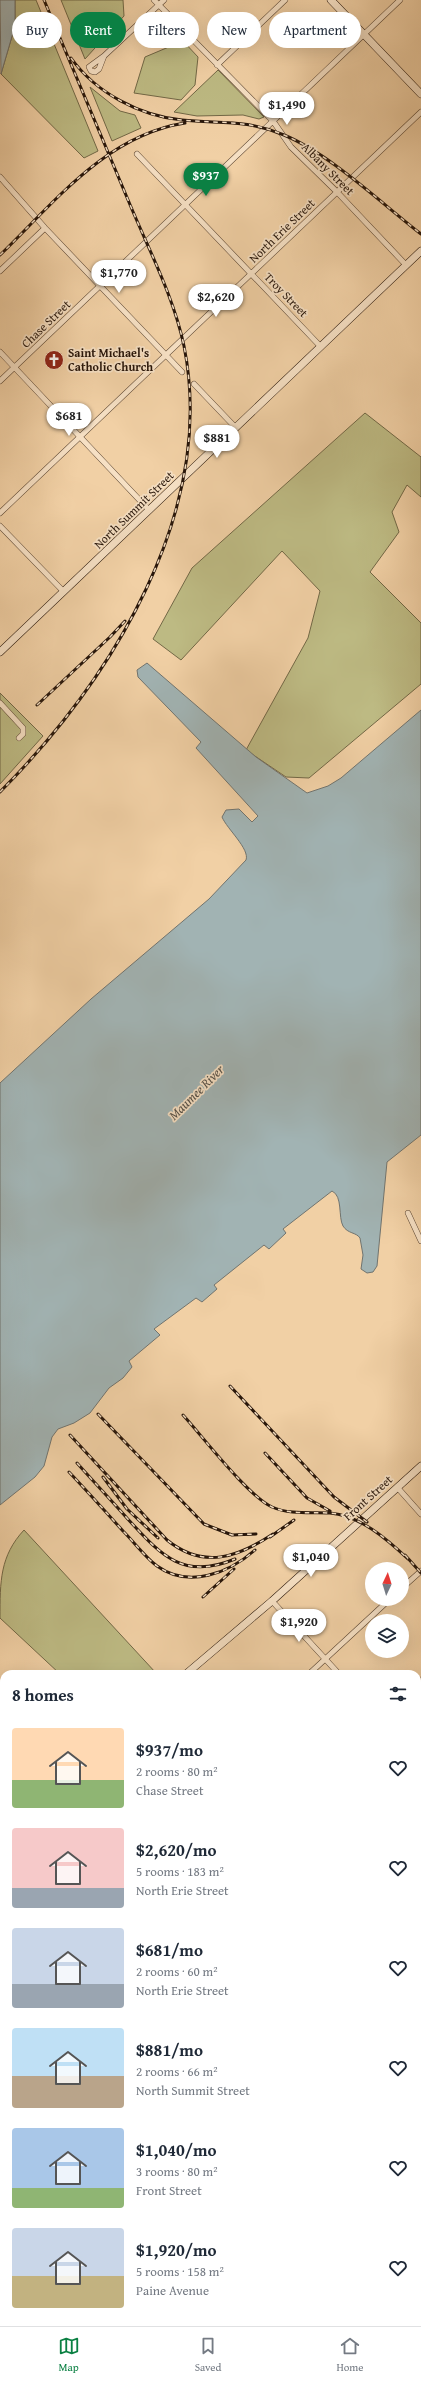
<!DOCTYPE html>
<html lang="en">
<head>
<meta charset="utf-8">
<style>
	body { margin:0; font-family:"Gentium Book Plus",serif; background:#f6f6f7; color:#1f2937; height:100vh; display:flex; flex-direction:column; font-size:15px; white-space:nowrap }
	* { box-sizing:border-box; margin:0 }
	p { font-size:13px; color:#747a83 }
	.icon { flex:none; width:22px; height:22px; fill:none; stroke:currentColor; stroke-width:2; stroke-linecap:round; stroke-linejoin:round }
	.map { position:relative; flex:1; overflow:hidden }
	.sheet { position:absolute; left:0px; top:1670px; width:421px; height:656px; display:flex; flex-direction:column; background:#fff; border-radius:12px 12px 0 0; box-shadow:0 4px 16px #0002 }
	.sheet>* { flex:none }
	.guide { position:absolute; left:12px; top:12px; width:397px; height:36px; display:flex; gap:8px }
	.needle { width:26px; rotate:4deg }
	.fabs { position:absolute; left:365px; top:1562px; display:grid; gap:8px }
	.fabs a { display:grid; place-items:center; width:44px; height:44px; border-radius:50%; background:#fff; box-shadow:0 4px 16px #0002; font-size:20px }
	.price { position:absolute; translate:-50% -34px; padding:0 9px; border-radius:14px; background:#fff; color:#222; font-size:13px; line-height:26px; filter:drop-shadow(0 1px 2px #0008) }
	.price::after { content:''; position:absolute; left:50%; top:24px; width:12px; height:9px; margin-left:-6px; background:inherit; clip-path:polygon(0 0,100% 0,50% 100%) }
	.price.current { background:#0b8043; color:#fff }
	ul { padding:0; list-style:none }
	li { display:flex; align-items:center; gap:12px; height:100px; padding:0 12px }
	li span { display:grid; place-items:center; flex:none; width:112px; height:80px; border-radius:4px; color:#555 }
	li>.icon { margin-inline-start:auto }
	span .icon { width:48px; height:48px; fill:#fffc; stroke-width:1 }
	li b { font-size:17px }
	h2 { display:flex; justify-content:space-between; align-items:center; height:48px; padding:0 12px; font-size:17px }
	.pill { padding:0 14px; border-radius:18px; background:#fff; box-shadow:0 4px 16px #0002; font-size:14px; line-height:36px }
	.pill.current { background:#0b8043; color:#fff }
	.menu { display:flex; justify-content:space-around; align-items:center; height:56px; border-top:1px solid #e0e1e3; background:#fff; font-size:11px; color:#747a83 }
	.menu a { display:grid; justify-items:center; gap:2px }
	.menu .current { color:#0b8043 }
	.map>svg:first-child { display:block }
	.green { fill:#bdba83; stroke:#726846 }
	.water { fill:#a1b3b3; stroke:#71746f }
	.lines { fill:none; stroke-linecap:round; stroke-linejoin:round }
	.street-casing { stroke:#5a4431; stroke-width:6 }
	.secondary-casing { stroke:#28160a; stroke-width:8 }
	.street { stroke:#f6e0c4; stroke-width:5 }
	.secondary { stroke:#f6e0c4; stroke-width:7 }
	.rail-casing { stroke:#28160a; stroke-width:3 }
	.rail { stroke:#f6e0c4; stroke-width:1.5; stroke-dasharray:4.5; stroke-linecap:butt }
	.labels { text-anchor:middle; stroke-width:3.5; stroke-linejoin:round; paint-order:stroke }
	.street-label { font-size:12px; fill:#28160a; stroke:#f6e0c4 }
	.poi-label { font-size:12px; font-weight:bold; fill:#28160a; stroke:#f6e0c4; text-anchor:start }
	.water-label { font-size:13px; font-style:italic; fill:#524d45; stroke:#f6e0c4 }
</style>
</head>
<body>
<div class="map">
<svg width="421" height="2326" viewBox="0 0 421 2326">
	<rect width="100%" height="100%" fill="#f1d0a5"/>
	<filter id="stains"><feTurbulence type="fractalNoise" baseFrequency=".005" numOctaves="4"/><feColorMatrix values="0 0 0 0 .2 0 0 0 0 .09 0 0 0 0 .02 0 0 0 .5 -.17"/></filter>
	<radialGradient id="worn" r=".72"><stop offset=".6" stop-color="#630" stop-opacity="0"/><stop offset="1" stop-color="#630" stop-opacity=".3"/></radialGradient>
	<path class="green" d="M15,0H36L98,151L84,158L1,74L15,26Z
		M61,0H123L124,16L85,59Z
		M183,41L198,57L195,85L181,100L134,93L145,57Z
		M218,70L264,117L259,119L243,115L197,116L174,112Z
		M90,87L120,111L135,115L141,128L112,141Z
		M365,413L421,457V497L407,485L392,512L399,532L370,572L421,623V684L309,778L286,777L246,750L308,638L320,591L282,551L181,660L153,639L192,568Z
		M0,693L43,736L0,784Z
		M24,1530L156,1673L60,1674L0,1618C0,1581 0,1556 24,1530Z"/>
	<path class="water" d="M0,0H15V26L1,74Z
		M147,663L256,757L307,793L328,786L341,778L421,710V1135L387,1162L377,1266L373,1272L367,1273L361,1269L363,1255L360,1238C356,1232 348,1234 343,1226C338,1217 343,1196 332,1191L283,1229L286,1233L269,1249L264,1245L214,1285L217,1289L202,1302L196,1298L154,1329L160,1335L129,1361L132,1367L123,1378L109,1388L90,1413L74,1423L58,1429L52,1437L44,1466L35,1477L0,1505V1083L91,999L209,899L246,860C250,849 227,829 222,817L226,810L239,809L252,822L258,816L196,748L201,742L138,677L137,670Z"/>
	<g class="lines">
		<defs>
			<path id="street" d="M154,0L273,121L291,147L337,192L406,265
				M104,56L99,69L95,72L91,71L89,67L104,56L164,0
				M217,65L285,0
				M137,154L321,347
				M0,177L45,228L182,372
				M0,271L45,228
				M0,352L149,510
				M0,381L400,0
				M194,384L236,428
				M0,513L421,112
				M0,526L64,592
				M0,703L23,728V734L19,738
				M408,1213L421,1241
				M397,1487L421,1514
				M402,1588L421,1571
				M272,1601L339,1674
				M309,1674L390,1599
				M417,1684L421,1680
				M417,1759L421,1763
				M417,1792L421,1789
				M417,1902L421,1898
				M0,1995L4,1987
				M417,2010L421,2006
				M0,2138L4,2130
				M0,2281H4
				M153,2326V2322
				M238,2326V2322"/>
			<path id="secondary" d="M331,0L421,94
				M0,652L421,251
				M186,1674L272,1601L421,1466
				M0,1845L4,1841
				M0,1959L4,1961
				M417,2102H421"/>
		</defs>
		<use href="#street" class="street-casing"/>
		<use href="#secondary" class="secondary-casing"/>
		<use href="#street" class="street"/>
		<use href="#secondary" class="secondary"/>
		<defs>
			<path id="rail" d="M71,58C96,93 140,116 182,120C220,124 246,119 284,135C330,154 381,203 421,234
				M0,255C54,203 106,135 185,123
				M37,705L110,637L125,621
				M0,792C112,679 217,511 184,346C174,298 150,252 131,207C102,138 73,69 44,0
				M230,1386L334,1497L367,1522
				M98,1414L204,1524L232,1535L256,1534
				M183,1415C203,1437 248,1496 272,1507C290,1515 311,1512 330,1513C359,1515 387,1539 408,1559
				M70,1435L167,1540C204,1570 238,1557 273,1534
				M265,1453L307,1498L330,1511
				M77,1463C93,1481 110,1499 126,1517C160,1554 182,1581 235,1559
				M69,1472C87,1491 105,1511 123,1531C134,1542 145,1557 157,1566C189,1589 229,1573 255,1550
				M103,1477L127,1509L158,1538
				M270,1537L294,1520
				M405,1555L421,1573
				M203,1597L234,1569
				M417,2077L421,2073
				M142,2326L147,2322"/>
		</defs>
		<use href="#rail" class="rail-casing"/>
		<use href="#rail" class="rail"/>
	</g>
	<defs>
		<symbol id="church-disc" viewBox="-11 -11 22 22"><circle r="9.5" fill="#8f2418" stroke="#f6e0c4"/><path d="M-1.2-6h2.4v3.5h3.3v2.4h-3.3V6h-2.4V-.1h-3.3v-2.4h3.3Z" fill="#fff"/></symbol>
	</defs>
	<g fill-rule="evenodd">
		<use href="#church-disc" x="43" y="349" width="22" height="22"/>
	</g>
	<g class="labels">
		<g class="street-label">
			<text transform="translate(328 169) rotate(45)" y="4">Albany Street</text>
			<text transform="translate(282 231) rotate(-44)" y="4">North Erie Street</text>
			<text transform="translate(286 295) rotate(46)" y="4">Troy Street</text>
			<text transform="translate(46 324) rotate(-44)" y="4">Chase Street</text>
			<text transform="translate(134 510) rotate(-44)" y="4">North Summit Street</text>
			<text transform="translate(368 1498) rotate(-42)" y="4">Front Street</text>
		</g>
		<g class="poi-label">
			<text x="68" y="357">Saint Michael's<tspan x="68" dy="14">Catholic Church</tspan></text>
		</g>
		<g class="water-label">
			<text transform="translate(196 1092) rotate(-45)" y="5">Maumee River</text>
		</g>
	</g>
	<rect width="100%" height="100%" filter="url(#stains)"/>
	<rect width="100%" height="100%" fill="url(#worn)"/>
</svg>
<div class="fabs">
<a><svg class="needle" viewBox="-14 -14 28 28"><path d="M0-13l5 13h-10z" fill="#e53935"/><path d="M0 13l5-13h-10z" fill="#747a83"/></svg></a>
<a><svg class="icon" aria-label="layers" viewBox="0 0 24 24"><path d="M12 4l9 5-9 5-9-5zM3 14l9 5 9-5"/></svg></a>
</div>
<b class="price" style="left:287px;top:126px">$1,490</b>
<b class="price current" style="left:206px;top:197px">$937</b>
<b class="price" style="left:119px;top:294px">$1,770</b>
<b class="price" style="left:216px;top:318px">$2,620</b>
<b class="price" style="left:69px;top:437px">$681</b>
<b class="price" style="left:217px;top:459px">$881</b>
<b class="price" style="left:311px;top:1578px">$1,040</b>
<b class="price" style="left:299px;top:1643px">$1,920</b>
<div class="guide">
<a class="pill">Buy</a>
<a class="pill current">Rent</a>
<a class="pill">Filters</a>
<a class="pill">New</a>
<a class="pill">Apartment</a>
</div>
<section class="sheet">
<h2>8 homes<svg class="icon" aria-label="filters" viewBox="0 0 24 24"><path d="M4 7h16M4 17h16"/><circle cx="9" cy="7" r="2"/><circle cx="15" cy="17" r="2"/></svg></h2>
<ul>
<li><span style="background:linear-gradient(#ffd9b3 65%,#8fb573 0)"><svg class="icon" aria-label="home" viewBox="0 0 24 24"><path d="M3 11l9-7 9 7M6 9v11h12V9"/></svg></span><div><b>$937/mo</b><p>2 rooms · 80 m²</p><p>Chase Street</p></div><svg class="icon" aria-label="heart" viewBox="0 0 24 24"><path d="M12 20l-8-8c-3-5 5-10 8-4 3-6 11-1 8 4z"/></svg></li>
<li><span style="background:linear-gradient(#f6c9c9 75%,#9aa5b1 0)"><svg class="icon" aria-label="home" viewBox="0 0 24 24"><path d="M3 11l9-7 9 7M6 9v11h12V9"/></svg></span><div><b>$2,620/mo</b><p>5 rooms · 183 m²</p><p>North Erie Street</p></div><svg class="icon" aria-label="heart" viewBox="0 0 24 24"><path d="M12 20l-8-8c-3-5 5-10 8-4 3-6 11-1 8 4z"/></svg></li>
<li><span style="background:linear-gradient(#c9d6e8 70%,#9aa5b1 0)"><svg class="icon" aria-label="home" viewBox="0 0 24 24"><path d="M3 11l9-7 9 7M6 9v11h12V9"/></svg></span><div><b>$681/mo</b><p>2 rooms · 60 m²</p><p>North Erie Street</p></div><svg class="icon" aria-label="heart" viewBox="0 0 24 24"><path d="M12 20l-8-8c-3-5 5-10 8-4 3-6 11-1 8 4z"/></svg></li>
<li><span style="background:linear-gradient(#bfe0f5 60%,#b9a48a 0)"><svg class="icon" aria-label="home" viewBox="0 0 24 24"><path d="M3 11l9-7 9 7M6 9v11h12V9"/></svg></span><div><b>$881/mo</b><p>2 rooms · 66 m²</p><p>North Summit Street</p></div><svg class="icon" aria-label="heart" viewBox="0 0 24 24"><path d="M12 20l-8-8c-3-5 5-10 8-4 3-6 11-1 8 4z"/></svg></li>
<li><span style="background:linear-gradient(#a9c7e8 75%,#8fb573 0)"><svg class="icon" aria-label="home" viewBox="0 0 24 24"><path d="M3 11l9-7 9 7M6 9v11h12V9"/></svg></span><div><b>$1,040/mo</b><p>3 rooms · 80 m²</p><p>Front Street</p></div><svg class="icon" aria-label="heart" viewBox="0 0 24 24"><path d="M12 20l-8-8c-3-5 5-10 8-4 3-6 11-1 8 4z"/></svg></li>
<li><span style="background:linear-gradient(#c9d6e8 60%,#c2b280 0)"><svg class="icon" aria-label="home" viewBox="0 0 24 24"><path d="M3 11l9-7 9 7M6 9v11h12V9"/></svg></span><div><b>$1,920/mo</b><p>5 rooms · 158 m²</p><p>Paine Avenue</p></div><svg class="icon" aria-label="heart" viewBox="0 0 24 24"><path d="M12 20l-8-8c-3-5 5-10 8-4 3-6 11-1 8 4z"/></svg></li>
</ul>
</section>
</div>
<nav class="menu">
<a class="current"><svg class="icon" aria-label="map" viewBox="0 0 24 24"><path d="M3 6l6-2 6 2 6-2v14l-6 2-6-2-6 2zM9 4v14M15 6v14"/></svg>Map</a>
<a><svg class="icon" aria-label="saved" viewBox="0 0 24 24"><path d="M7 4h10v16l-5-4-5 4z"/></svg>Saved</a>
<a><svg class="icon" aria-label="home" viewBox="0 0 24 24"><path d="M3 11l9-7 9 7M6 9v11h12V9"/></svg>Home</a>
</nav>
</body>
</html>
